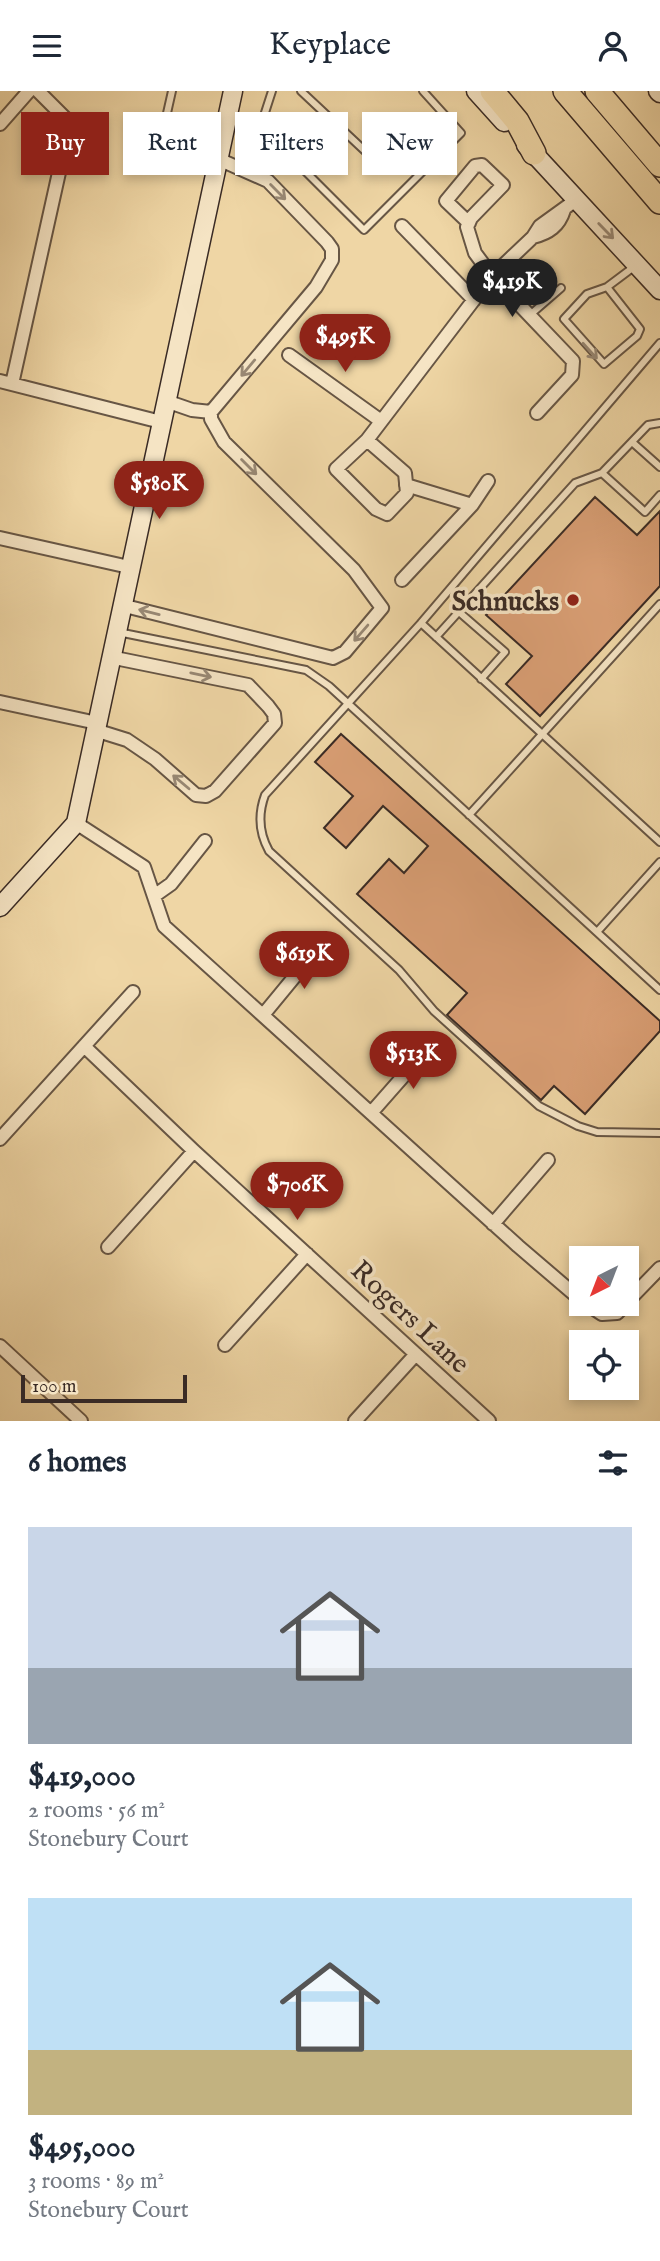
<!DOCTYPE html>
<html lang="en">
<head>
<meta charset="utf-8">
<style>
	body { margin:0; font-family:"IM FELL English",serif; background:#f2f2f3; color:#1f2937; height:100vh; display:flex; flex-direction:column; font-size:26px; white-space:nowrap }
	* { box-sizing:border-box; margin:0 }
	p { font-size:23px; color:#747a83 }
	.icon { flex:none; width:38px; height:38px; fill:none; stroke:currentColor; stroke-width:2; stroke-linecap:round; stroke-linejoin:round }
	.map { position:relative; height:1330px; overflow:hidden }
	.details { display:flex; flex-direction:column; background:#fff; flex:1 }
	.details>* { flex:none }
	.top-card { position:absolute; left:21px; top:21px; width:620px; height:63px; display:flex; gap:14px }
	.needle { width:46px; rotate:222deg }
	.controls { position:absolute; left:569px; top:1155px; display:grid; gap:14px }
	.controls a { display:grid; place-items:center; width:70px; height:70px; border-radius:0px; background:#fff; box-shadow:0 4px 10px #0003; font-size:35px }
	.scale { position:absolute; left:21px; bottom:18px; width:166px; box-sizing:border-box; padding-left:7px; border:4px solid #3a2b25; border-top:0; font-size:19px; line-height:24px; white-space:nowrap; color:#3a2b25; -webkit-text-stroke:5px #f5e4c4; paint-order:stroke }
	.price { position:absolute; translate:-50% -60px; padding:0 16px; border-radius:24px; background:#8f2418; color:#fff; font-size:23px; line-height:46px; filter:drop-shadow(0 2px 4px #0008) }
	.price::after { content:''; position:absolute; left:50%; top:42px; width:21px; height:16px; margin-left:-10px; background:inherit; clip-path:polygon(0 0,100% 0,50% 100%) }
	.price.on { background:#222; color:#fff }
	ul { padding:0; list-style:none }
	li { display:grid; align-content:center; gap:14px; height:371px; padding:0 28px }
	li span { display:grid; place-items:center; height:217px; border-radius:0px; color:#555 }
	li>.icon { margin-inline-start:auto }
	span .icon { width:126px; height:126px; fill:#fffc; stroke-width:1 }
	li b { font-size:30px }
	h2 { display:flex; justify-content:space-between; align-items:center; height:84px; padding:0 28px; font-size:30px }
	.tag { padding:0 24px; border-radius:0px; background:#fff; box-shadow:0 4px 10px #0003; font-size:24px; line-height:63px }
	.tag.on { background:#8f2418; color:#fff }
	header { display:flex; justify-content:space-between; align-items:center; height:91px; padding:0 28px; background:#fff; font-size:32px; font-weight:600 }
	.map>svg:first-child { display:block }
	.building { fill:#da9f75; stroke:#3a2b25; stroke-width:2 }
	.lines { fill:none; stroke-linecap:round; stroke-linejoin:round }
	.lane-casing { stroke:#675645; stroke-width:10 }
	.street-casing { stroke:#675645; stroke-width:16 }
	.secondary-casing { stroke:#3a2b25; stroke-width:21 }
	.highway-casing { stroke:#3a2b25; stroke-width:26 }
	.lane { stroke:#f5e4c4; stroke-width:6 }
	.street { stroke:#f5e4c4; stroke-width:12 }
	.secondary { stroke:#f5e4c4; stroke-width:18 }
	.highway { stroke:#efd6a5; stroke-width:23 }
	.oneway { stroke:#988874 }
	.poi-dot { fill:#8f2418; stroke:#f5e4c4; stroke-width:2.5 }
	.labels { text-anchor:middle; stroke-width:7; stroke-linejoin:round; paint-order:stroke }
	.poi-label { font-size:28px; font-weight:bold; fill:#3a2b25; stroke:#f5e4c4; text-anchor:end }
	.street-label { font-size:28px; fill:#3a2b25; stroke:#f5e4c4 }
</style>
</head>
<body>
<header><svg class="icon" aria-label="menu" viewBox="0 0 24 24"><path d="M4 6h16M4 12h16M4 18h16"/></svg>Keyplace<svg class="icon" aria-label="person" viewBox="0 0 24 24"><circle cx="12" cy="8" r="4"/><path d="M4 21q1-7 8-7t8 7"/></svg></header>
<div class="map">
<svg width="660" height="1330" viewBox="0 0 660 1330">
	<rect width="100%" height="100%" fill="#efd6a5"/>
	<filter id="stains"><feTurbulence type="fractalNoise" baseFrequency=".00286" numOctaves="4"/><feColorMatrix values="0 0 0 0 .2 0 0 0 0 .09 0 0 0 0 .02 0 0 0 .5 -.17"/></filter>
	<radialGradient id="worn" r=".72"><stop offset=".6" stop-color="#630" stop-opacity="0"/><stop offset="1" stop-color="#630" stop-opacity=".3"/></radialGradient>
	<path class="building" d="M595,406L637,444L660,420V495L540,625L506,593L532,565L486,524Z
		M341,643L660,930V940L585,1023L554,995L541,1009L447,924L467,902L357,803L389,768L404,782L428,755L383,715L346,757L324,737L353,705L315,671Z"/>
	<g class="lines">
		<defs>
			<path id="lane" d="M172,0L165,31L169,40L218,53
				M272,0L261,34L263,38L364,139L461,42L423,0
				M301,0L365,60
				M607,196L640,238L637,245L604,273L564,228L587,203L607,196L635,175
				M531,223L561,197
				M660,252L421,532L265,704C258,723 259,742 269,760L399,879L434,920L539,1015L578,1035L597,1041L660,1042
				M632,351L660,376
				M602,382L645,421L660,404
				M459,521L505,561L481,588
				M421,532L660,751
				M118,541L306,579L329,595L660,899
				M436,546L575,392L602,382L648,334L660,332
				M469,724L660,513
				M597,841L660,771"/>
			<path id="street" d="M0,33L29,0
				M469,132L446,110L475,75L482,74L503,94L471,127L467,136L475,162L492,185L573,270L572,284L537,322
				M402,135L474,209
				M533,146C549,142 559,135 564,119
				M289,264L381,330
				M0,290L161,331
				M12,293L70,32L38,0
				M166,310L192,319L211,321L316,196L332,169V158L327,151L268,90L225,71L218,70
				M367,349L492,185L533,146L540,135L576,109
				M367,349L405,382L407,402L387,423L376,418L336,378Z
				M406,394L472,414
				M0,447L129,476
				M402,489L472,414L488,390
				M121,514L333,567L345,561L382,517L354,479L224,351L211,328V321
				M0,611L97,632
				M95,639L127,649L155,668L196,704L206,705L215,700L275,632L274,623L268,615L248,594L110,566
				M76,732L144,776L164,835L518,1155L581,1209
				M154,805L171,793L205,750
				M263,924L319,856
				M84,955L194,1060L489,1330
				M371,1022L429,956
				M0,1048L133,901
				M493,1133L548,1069
				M108,1156L194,1060
				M626,1212L660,1177
				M587,1213L602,1223L617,1222L626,1213
				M225,1254L307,1163
				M0,1255L81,1330
				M355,1330L416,1263"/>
			<path id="secondary" d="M476,0L504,31
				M658,0L660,2
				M526,54L660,199
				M0,816L76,732L233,0"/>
			<path id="highway" d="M492,0L517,30L534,62
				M565,0L660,111
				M597,0L660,74"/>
		</defs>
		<use href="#lane" class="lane-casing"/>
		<use href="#street" class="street-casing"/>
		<use href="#secondary" class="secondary-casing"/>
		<use href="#highway" class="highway-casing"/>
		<use href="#lane" class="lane"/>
		<use href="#street" class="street"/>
		<use href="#secondary" class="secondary"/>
		<use href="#highway" class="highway"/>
	</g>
	<defs><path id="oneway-shaft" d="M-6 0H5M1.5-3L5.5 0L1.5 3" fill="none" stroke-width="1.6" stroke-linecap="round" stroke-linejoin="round" transform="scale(1.75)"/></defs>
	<g class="oneway">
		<use href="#oneway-shaft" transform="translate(278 101) rotate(45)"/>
		<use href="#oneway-shaft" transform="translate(606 140) rotate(46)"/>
		<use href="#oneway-shaft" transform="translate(590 260) rotate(48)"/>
		<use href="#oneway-shaft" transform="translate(248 277) rotate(130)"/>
		<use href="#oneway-shaft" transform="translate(249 376) rotate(45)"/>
		<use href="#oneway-shaft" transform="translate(149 521) rotate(-166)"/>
		<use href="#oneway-shaft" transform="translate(361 542) rotate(131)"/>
		<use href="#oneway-shaft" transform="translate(201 584) rotate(12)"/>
		<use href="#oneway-shaft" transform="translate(181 691) rotate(-140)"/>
	</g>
	<circle class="poi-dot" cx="573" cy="509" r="7"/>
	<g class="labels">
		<g class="poi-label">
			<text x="559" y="519">Schnucks</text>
		</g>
		<g class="street-label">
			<text transform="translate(411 1225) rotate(43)" y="10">Rogers Lane</text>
		</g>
	</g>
	<rect width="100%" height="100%" filter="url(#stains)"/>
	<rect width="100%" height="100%" fill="url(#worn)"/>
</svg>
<div class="controls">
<a><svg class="needle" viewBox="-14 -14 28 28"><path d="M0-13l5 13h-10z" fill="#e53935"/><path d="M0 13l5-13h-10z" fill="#747a83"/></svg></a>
<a><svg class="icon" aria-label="locate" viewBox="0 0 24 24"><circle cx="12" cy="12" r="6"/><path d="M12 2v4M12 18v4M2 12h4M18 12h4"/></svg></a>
</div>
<div class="scale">100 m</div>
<b class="price on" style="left:512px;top:228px">$419K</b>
<b class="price" style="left:345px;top:283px">$495K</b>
<b class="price" style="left:159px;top:430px">$580K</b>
<b class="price" style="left:304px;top:900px">$619K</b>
<b class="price" style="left:413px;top:1000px">$513K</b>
<b class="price" style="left:297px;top:1131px">$706K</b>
<div class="top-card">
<a class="tag on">Buy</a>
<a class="tag">Rent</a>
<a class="tag">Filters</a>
<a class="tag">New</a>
</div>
</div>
<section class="details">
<h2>6 homes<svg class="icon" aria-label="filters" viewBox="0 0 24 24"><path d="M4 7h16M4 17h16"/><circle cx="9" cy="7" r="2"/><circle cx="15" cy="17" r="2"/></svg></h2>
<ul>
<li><span style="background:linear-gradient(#c9d6e8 65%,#9aa5b1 0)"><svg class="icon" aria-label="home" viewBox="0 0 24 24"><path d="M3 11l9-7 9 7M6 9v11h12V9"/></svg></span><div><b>$419,000</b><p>2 rooms · 56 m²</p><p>Stonebury Court</p></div></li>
<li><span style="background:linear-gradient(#bfe0f5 70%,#c2b280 0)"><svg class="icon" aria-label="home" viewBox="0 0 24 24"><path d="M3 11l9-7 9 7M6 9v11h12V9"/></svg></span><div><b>$495,000</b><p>3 rooms · 89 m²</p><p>Stonebury Court</p></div></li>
</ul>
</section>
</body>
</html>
